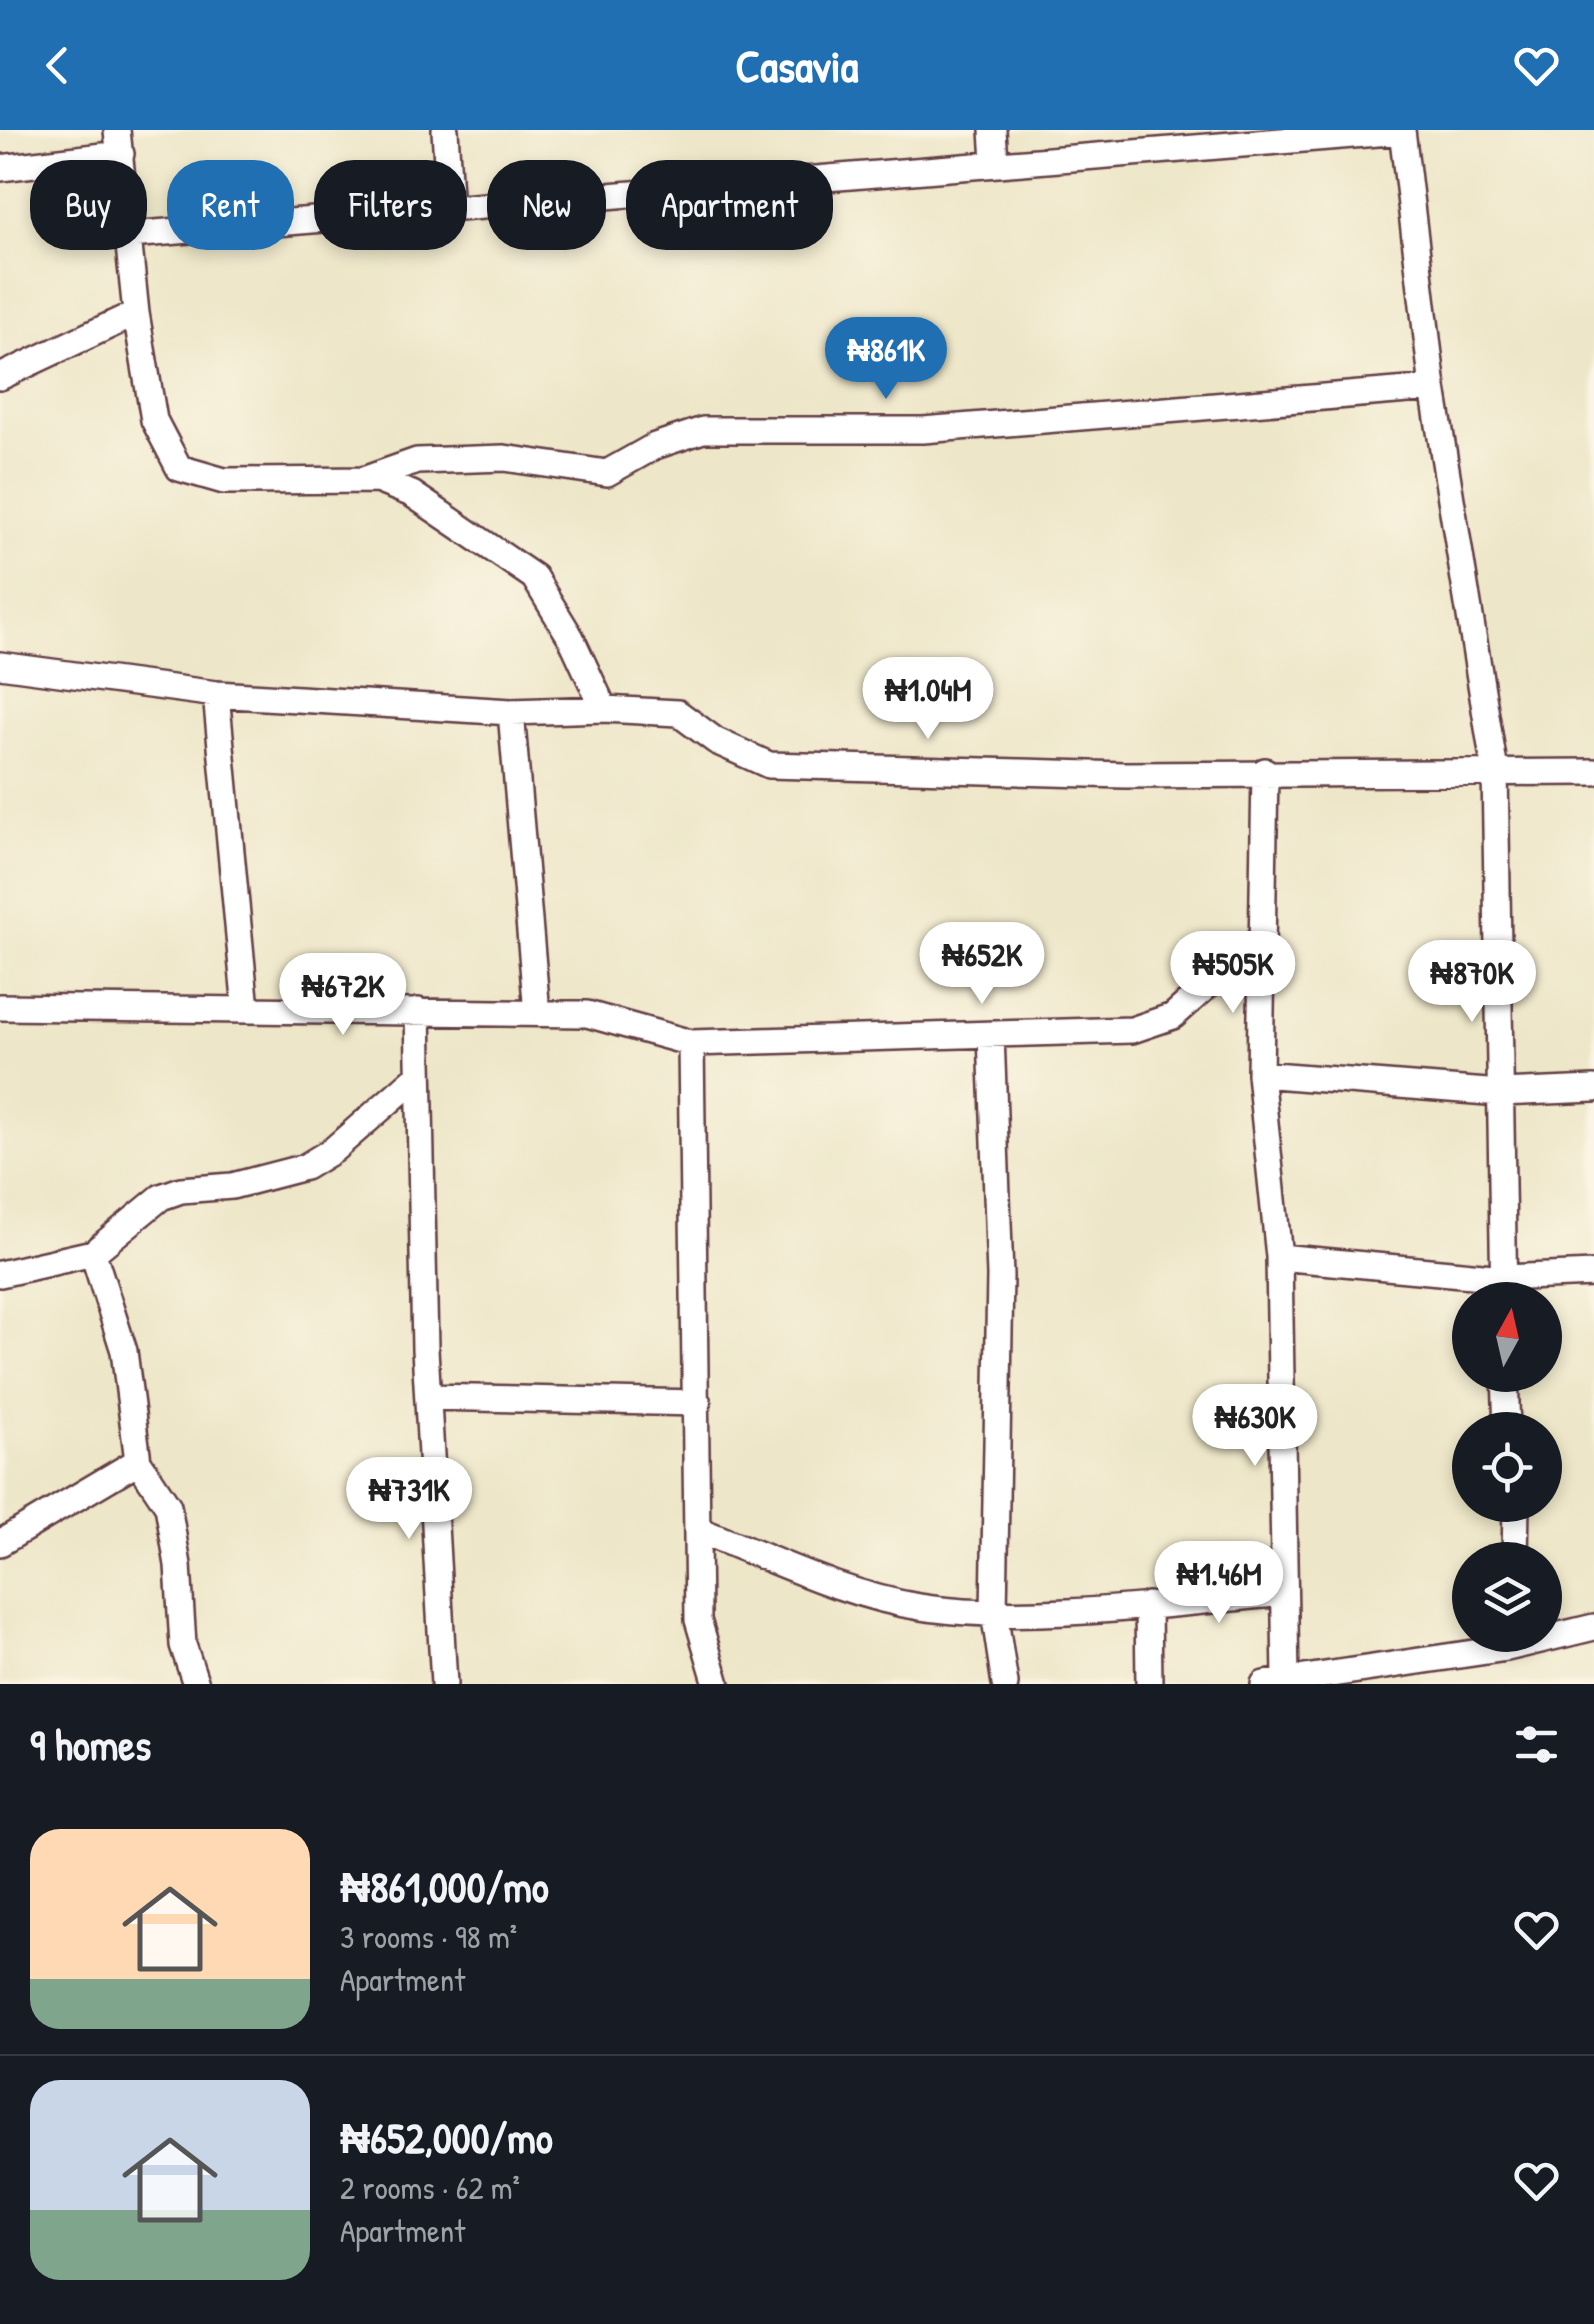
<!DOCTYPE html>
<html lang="en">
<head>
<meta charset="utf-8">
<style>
	body { margin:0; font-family:"Patrick Hand",sans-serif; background:#20242c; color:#f1f3f6; height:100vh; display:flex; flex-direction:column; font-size:38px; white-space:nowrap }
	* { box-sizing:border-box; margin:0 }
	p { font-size:32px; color:#9ea1a6 }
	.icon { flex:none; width:55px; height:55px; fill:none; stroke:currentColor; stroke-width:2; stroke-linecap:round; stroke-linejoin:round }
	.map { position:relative; height:1554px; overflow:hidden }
	.details { display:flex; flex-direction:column; background:#171b24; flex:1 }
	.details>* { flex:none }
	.hud { position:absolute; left:30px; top:30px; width:1000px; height:90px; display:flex; gap:20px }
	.needle { width:65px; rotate:8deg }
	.tools { position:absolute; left:1452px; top:1152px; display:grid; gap:20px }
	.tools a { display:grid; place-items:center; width:110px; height:110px; border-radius:50%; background:#171b24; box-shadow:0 5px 15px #0003; font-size:50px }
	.price { position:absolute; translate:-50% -85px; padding:0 22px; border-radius:35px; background:#fff; color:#222; font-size:32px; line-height:65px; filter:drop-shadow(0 2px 5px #0008) }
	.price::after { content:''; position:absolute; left:50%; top:60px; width:30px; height:22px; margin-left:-15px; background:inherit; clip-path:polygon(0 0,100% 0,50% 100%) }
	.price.active { background:#1f6fb2; color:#fff }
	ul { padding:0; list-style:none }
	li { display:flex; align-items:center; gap:30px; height:250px; padding:0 30px }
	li+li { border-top:2px solid #363941 }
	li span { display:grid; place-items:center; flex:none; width:280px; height:200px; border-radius:30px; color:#555 }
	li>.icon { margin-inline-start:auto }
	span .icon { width:120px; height:120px; fill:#fffc; stroke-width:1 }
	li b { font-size:42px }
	h2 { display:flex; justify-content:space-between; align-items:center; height:120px; padding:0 30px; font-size:42px }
	.tag { padding:0 35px; border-radius:40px; background:#171b24; box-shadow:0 5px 15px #0003; font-size:35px; line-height:90px }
	.tag.active { background:#1f6fb2; color:#fff }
	header { display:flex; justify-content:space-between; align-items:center; height:130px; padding:0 30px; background:#1f6fb2; color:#fff; font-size:45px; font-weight:700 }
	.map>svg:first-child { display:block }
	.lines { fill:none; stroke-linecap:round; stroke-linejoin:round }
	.street-casing { stroke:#623d43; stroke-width:30 }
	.street { stroke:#fff; stroke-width:25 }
</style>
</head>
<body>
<header><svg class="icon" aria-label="back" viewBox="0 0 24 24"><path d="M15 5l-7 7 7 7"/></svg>Casavia<svg class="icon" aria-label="heart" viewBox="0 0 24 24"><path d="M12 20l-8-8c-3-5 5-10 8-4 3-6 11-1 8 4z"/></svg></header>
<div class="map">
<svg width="1594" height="1554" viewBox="0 0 1594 1554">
	<rect width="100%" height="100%" fill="#fcf5e5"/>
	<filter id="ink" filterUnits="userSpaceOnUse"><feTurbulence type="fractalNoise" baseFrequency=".01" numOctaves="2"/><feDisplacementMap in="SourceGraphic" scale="20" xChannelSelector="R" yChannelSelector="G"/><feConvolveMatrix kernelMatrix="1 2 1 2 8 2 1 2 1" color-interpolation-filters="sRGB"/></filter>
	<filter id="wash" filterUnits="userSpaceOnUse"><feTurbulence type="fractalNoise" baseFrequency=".0048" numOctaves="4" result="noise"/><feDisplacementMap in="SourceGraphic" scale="40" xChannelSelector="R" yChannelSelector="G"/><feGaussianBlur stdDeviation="2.25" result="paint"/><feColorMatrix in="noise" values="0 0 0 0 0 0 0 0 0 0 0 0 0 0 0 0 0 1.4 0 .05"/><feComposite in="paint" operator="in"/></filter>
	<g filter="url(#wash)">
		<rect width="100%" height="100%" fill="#ede6c8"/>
	</g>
	<g filter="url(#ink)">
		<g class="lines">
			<defs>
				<path id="street" d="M117,0L136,183L154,290L179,338L224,351L377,350L412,364L534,447L571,508L604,579
					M445,0L450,82
					M993,0L995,31
					M1402,0L1433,258L1495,641L1504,1170
					M0,38L121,24
					M130,105L1402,1
					M0,247L136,183
					M363,350L417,331L504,328L607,343L655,316L703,300H923L1433,258
					M0,535L216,564L511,582L604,579L678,583L716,611L769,635L1125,645L1594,642
					M216,564L246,879
					M511,582L537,883
					M1265,641L1260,944L1279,1127L1286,1550
					M0,877L587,884L691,913L1132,900L1173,886L1262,807
					M418,881L425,1219L444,1554
					M991,905L1000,1146L994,1482L1005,1554
					M691,913L698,1490L717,1554
					M1260,944L1500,963L1594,959
					M93,1123L124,1221L138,1331L168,1376L178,1435L183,1515L196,1554
					M1279,1127L1504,1148L1594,1144
					M0,1144L93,1123L161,1067L181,1060L232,1056L305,1037L333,1020L419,945
					M1505,1245L1507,1300
					M428,1267L698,1273
					M698,1400C771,1428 843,1465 920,1477C1028,1494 1174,1473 1284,1463
					M0,1413L138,1331
					M1515,1430L1516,1375
					M1148,1475L1149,1554
					M1264,1554L1507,1518L1594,1497"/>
			</defs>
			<use href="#street" class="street-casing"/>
			<use href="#street" class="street"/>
		</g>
	</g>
</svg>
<div class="tools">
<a><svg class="needle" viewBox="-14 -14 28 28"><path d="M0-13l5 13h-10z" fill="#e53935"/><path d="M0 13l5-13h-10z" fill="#9ea1a6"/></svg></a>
<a><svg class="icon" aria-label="locate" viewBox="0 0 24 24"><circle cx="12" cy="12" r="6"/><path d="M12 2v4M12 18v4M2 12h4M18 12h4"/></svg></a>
<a><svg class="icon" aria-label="layers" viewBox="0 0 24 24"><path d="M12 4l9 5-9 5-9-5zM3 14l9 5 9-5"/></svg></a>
</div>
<b class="price active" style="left:886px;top:272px">₦861K</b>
<b class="price" style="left:928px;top:612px">₦1.04M</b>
<b class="price" style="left:982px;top:877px">₦652K</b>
<b class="price" style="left:1233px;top:886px">₦505K</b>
<b class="price" style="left:1472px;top:895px">₦870K</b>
<b class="price" style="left:343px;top:908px">₦672K</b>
<b class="price" style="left:1255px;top:1339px">₦630K</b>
<b class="price" style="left:409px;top:1412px">₦731K</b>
<b class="price" style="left:1219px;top:1496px">₦1.46M</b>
<div class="hud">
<a class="tag">Buy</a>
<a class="tag active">Rent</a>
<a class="tag">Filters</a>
<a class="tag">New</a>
<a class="tag">Apartment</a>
</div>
</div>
<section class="details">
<h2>9 homes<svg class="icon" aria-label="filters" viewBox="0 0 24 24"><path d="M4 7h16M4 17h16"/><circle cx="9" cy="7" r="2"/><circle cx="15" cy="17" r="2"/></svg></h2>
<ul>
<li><span style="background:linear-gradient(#ffd9b3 75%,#7fa58c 0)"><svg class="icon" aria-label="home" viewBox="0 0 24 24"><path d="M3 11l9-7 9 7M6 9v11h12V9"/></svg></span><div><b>₦861,000/mo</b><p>3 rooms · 98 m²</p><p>Apartment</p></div><svg class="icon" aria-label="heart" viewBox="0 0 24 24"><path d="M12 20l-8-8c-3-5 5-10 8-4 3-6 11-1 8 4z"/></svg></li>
<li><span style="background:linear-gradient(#c9d6e8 65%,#7fa58c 0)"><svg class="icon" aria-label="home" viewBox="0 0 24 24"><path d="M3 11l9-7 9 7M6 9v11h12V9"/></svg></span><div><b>₦652,000/mo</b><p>2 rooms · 62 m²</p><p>Apartment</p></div><svg class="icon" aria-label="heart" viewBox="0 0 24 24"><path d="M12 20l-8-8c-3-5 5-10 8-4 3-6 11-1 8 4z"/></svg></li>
</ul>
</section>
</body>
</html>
